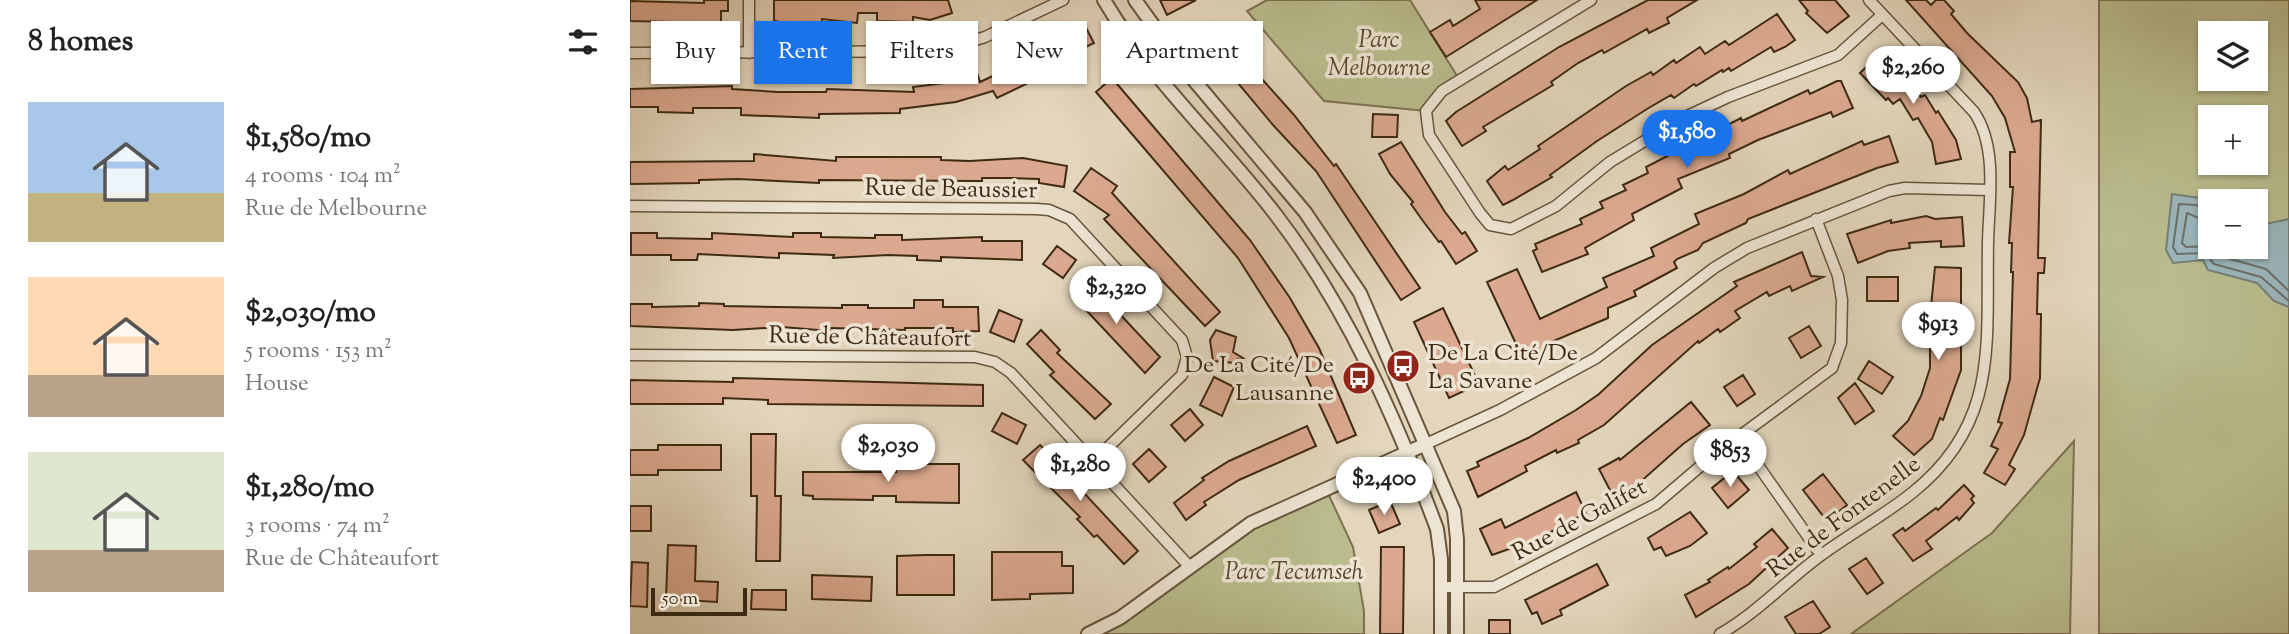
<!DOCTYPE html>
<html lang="en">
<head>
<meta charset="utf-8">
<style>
	body { margin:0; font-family:"Sorts Mill Goudy",serif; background:#f2f2f2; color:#222; height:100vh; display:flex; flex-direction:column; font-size:26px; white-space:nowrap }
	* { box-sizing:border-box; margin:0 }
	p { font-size:23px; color:#767676 }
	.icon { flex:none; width:38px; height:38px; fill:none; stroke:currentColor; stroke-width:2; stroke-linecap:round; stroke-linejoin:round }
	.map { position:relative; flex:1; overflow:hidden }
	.sheet { display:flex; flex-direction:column; background:#fff; width:630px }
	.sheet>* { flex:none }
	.banner { position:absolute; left:21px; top:21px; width:665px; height:63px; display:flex; gap:14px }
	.controls { position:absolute; left:1568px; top:21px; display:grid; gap:14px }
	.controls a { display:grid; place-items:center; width:70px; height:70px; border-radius:0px; background:#fff; box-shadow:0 2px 5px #0004; font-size:35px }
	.scale { position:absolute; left:21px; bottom:18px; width:96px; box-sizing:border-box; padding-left:7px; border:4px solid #3f2a12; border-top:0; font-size:19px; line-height:24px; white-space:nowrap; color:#3f2a12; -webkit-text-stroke:5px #ede4d3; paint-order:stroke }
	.price { position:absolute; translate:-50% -60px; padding:0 16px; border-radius:24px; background:#fff; color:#222; font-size:23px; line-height:46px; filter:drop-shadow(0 2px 4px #0008) }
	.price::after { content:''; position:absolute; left:50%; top:42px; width:21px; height:16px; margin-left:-10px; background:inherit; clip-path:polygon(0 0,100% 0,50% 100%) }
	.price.selected { background:#1a73e8; color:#fff }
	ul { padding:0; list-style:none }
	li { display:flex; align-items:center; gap:21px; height:175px; padding:0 28px }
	li span { display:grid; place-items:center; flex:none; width:196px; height:140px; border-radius:0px; color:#555 }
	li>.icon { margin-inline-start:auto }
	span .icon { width:84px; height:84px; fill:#fffc; stroke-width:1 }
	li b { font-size:30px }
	h2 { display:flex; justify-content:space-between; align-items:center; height:84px; padding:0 28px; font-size:30px }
	.pill { padding:0 24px; border-radius:0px; background:#fff; box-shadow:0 2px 5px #0004; font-size:24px; line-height:63px }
	.pill.selected { background:#1a73e8; color:#fff }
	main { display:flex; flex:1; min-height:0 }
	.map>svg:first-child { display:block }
	.green { fill:#b9bc8d; stroke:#7c7350; stroke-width:2; fill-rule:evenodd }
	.water { fill:#9bb6bc; stroke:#767e78; stroke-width:2 }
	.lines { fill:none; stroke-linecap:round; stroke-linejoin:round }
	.shore { stroke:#6d7067; stroke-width:2 }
	.building { fill:#dba98f; stroke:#3f2a12; stroke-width:2 }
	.minor-casing { stroke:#68553c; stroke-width:13 }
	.tertiary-casing { stroke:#68553c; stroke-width:16 }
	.minor { stroke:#ede4d3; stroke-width:10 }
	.tertiary { stroke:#ede4d3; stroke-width:12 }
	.labels { text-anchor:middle; stroke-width:7; stroke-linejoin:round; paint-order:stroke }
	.park-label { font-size:24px; font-style:italic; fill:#57472b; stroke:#ede4d3 }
	.street-label { font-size:24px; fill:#3f2a12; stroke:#ede4d3 }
	.poi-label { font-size:24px; fill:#3f2a12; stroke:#ede4d3; text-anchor:start }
</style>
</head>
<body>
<main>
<section class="sheet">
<h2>8 homes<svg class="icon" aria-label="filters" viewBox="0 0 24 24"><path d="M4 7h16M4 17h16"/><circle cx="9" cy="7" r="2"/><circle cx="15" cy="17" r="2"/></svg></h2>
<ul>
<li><span style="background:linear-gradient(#a9c7e8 65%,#c2b280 0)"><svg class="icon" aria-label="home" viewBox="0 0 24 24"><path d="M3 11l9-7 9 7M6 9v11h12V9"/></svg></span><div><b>$1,580/mo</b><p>4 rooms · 104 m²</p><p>Rue de Melbourne</p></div></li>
<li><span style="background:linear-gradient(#ffd9b3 70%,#b9a48a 0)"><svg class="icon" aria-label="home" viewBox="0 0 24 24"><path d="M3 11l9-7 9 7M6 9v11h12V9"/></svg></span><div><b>$2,030/mo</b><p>5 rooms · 153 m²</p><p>House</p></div></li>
<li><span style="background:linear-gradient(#dfe7d0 70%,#b9a48a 0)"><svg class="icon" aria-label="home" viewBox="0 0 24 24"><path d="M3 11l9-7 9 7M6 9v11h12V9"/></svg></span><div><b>$1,280/mo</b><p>3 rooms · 74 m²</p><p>Rue de Châteaufort</p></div></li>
</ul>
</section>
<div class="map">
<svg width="1659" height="634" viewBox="0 0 1659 634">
	<rect width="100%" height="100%" fill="#e3d6bc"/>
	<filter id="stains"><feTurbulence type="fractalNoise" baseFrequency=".00286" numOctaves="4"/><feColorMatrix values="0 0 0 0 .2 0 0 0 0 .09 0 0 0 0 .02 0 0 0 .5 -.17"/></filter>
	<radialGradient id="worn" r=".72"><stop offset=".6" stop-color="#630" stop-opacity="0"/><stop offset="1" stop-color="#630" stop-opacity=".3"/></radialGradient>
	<path class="green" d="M637,0H780L829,79L796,111L694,101L617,11Z
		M1469,0H1659V634H1469ZM1580,33H1626V79H1580ZM1580,117H1626V163H1580ZM1580,201H1626V247H1580Z
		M1444,441L1440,634H1221L1362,533Z
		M696,489L723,547L734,611V634H458L605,533Z"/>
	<path class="water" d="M1542,194L1570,198L1580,212V247H1626V224L1631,225L1659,219V307L1644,301L1627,283L1578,270L1573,260L1543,263L1536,250Z"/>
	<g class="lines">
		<path class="shore" d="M1580,214L1566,205L1549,204L1543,247L1547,254L1575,253L1584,264L1631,277L1659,301
			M1580,223L1557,213L1552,243L1556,247L1580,246
			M1581,247L1590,256L1636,269L1659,291"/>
	</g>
	<path class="building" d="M74,0H98V11H91V23L0,21V1L74,3Z
		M144,0H318L322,13L300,20L283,17V22L247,21V13H228L227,23L192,19V23H156L144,21Z
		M530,0H566L537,15Z
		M845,0H907L816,57L800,32L820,20L823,26L850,9Z
		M1018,0H1067L1037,18L1039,23L1019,33L1017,29L974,53L972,50L948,63L921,82L923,85L853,127L856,131L832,146L816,121L826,112L929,47Z
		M1169,0H1205L1219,16L1197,33L1176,13L1178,11Z
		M1276,0H1296L1301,5L1306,0H1314L1324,11L1321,14L1337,33L1388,82L1397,98L1402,122L1411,120L1408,258H1415L1414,273H1408L1407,314H1411L1410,378L1394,435L1379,465L1385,469L1375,485L1354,473L1368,449L1361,446L1372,423L1368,422L1380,379L1383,272H1381L1382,243H1379L1383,187H1380V152H1385L1375,118L1362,96Z
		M1147,14L1165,40L1155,47L1144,52L1141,47L1101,71L1099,68L1093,72L1092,70L1066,86L1064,84L1044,98L1041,95L1017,109L967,141L920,175L922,177L883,200L873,205L857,181L875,166L878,170L910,149L908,146L996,86L1021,72L1023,75L1044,60L1046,63L1070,47L1075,54L1095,41L1099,45Z
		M581,22L664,115L704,166L706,164L790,288L771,300L686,171L643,125L567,34Z
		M454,24L464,43L399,74L402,81L367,98L363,91L326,102L270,109V113L189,114V118L111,115V108H63V113L28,112V107H0V89L102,86V89L148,92H196L197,89L284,92L283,87L314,83L347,73L350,82L401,58L397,50Z
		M1253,51L1291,97L1295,95L1306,113L1308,111L1326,140L1331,159L1306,164L1302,142L1288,118L1283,120L1270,99L1263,104L1258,98L1256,100L1230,73Z
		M482,78L620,240L660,298L689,348L726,435L707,443L659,338L608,258L466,92Z
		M1207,81H1211L1223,108L1203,117L1201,112L1128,140L1099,154L1100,158L1048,179L1052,188L1002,214L1004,220L955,248L958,254L912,272L903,251L907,249L905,244L952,224L950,219L973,208L970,202L996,190L993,185L1018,173L1016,167L1111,118L1112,121L1178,90L1180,94Z
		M743,114L768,115L767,137H742Z
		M1259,136L1268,162L1247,168L1118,219L1116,223L1073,243L1068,250L1047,259L1044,262L1047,268L1004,291L1006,296L978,308V318L921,342L923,344L893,359L857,282L887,269L910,319L977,287L973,278L1024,256L1021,248L1069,224L1065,214L1114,194L1158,170L1160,174L1232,141L1234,145Z
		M771,142L815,212L832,234L835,232L847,251L826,264L811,241L809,242L793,221L781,204L783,202L760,174L749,154Z
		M124,154L206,161V157H311V160L340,161L393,158L437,166L434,187L409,183V179L381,178H352V181L189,180V183L108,179L69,180V183L0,184V162L124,161Z
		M461,168L487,186L482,193L590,312L575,326L474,219L479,215L444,191Z
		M1296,216L1305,219L1332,217L1334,246L1311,247V241L1279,243L1280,248L1258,251L1228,263L1217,234L1261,220V223Z
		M1,233H27V238L82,239V233L163,237V233H191V237L245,238V235H272V240L352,237V241H392V260L311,257V261L287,260V256L258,255L203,258L204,255L149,253V258L68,254L67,260H41V255H1Z
		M427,246L446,260L433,278L413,264Z
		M1172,252L1181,276L1193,277L1162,291L1160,286L1139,296L1137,292L1105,311L1110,318L1090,332L1088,329L1069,343L1068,341L974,425L948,440L949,443L927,453L926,450L895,466L897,471L848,497L837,471L849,466L847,462L898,438L946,410L969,394L1022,345L1107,286L1104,282Z
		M1305,267L1331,268V370L1313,420L1310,418L1302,439L1284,455L1263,436L1278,421L1291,396L1300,368V344H1305V316H1300Z
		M1237,277H1268V301H1237Z
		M457,279L530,357L515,373L441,294Z
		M284,300H313V307H348L349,331L323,332V328H275V330L200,328V331L152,327L103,330L0,326V304H22V307L69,306V303L94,304V306L212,308V305H238V308H284Z
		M813,308L849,384L819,398L784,322Z
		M369,310L392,320L384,342L360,332Z
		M1179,326L1191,346L1171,358L1159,338Z
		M411,330L430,350L427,353L481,404L465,419L420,375L424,372L397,344Z
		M586,330L606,337L603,352L613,358L607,359L605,363L583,361L580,340Z
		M1239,361L1263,377L1252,394L1228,379Z
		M1113,375L1125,394L1107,406L1094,387Z
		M584,377L604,387L592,416L570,405Z
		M103,378L353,385V406L138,404V400L93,398V404H0V380L103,382Z
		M1225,383L1244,411L1225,424L1208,398Z
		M1061,402L1080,425L1053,444L1008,484L982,494L969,469L989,458L990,460Z
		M560,409L573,425L555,441L541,425Z
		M372,413L396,425L387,444L362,431Z
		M677,426L686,446L609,480L574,502L576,505L556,520L544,503L574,480L572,478L599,461Z
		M121,434H146L145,496H151L150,561H126L127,496H121Z
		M28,445H91V470H28V475H0V450H28Z
		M410,445L456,490L453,492L508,551L494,564L467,535L464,537L447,519L450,517L393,460Z
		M519,449L536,467L519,482L503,464Z
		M266,464H329V503L266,502V496H243V500L183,499V496L173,495V472H266Z
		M1103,471L1119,490L1098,508L1082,488Z
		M1193,474L1217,505L1197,521L1173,490Z
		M1334,485L1344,496L1341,499L1344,503L1329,520L1327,517L1296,541L1302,549L1283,561L1263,535L1273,528L1275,531L1306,508L1308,510Z
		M946,492L956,513L908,539L862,555L850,529L871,519L875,528Z
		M760,501L770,524L749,533L739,510Z
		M0,506H21V531H0Z
		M1060,512L1077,533L1060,546L1036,556L1031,547L1024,550L1018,538Z
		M1142,529L1158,548L1119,584L1066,617L1055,595L1080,582L1078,580L1098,567L1099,569L1127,547L1124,544Z
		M38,545L66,546L65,581L88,582L87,602L36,599Z
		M751,547H774L773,634H750Z
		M362,552H432V566H443V593L400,594V599L362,600Z
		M295,555H324V595H267V556Z
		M1236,558L1253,583L1237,594L1219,569Z
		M2,562L18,563L17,607L0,606Z
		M967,564L978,585L930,610L932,615L912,624L907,612L902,614L895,600Z
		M182,575L242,577L241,601L182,599Z
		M122,590H156V610L121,609Z
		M1183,601L1200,627L1189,634H1166L1155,617Z
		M859,620H880V634H859Z"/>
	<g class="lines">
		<defs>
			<path id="minor" d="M961,0L812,91L796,111L799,135L850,213L860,225L881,229L926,206L980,162L1049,120L1098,97L1208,55L1252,15
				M0,53L311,51L355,37L433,0
				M119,53V0
				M0,206L407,209L419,210L440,219L552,340L557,357L552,375L464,461
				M0,355L345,357L365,362L381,373L559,566
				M1108,437L1191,555
				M796,444L870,410L966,358L1084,268L1117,248L1259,191L1275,188L1359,190
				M811,587H864L1026,504L1080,458L1202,368L1211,343L1212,300L1208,276L1186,219
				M1090,634C1127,613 1156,581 1190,556C1220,534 1253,516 1282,493C1370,423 1356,343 1358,242C1359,201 1368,147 1344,112L1239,0"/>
			<path id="tertiary" d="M474,0C521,80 590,142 646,215C718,309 766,419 807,529L811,559V634
				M505,0L557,72L675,212L730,293L824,511L827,539V634
				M458,634L490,618L621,523L796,444"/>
		</defs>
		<use href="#minor" class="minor-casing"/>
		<use href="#tertiary" class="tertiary-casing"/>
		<use href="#minor" class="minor"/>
		<use href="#tertiary" class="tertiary"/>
	</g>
	<defs>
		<symbol id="bus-disc" viewBox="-11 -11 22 22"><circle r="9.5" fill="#8f2418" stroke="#ede4d3"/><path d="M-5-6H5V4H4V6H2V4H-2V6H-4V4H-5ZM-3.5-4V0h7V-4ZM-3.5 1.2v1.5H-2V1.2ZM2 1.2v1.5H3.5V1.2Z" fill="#fff"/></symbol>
	</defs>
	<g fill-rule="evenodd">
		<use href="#bus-disc" x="754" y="347" width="38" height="38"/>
		<use href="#bus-disc" x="710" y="359" width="38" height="38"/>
	</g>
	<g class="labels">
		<g class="park-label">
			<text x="749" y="47">Parc<tspan x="749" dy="28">Melbourne</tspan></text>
			<text x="664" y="579">Parc Tecumseh</text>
		</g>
		<g class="street-label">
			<text transform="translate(321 188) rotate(1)" y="8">Rue de Beaussier</text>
			<text transform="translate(240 336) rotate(1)" y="8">Rue de Châteaufort</text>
			<text transform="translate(1213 516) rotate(-37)" y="8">Rue de Fontenelle</text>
			<text transform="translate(949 519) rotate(-28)" y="8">Rue de Galifet</text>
		</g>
		<g class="poi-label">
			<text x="798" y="360">De La Cité/De<tspan x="798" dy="28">La Savane</tspan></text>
			<text x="704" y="372" text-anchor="end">De La Cité/De<tspan x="704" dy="28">Lausanne</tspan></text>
		</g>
	</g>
	<rect width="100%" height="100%" filter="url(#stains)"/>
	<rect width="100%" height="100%" fill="url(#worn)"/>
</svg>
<div class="controls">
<a><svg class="icon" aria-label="layers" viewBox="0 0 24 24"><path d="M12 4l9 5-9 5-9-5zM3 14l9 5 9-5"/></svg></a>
<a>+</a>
<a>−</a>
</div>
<div class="scale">50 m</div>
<b class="price" style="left:1283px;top:106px">$2,260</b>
<b class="price selected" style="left:1057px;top:170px">$1,580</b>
<b class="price" style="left:486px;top:326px">$2,320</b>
<b class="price" style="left:1308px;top:362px">$913</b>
<b class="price" style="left:258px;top:484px">$2,030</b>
<b class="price" style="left:1100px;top:489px">$853</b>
<b class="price" style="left:450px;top:503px">$1,280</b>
<b class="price" style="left:754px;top:517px">$2,400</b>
<div class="banner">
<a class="pill">Buy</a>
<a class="pill selected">Rent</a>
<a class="pill">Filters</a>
<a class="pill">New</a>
<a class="pill">Apartment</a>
</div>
</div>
</main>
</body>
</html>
